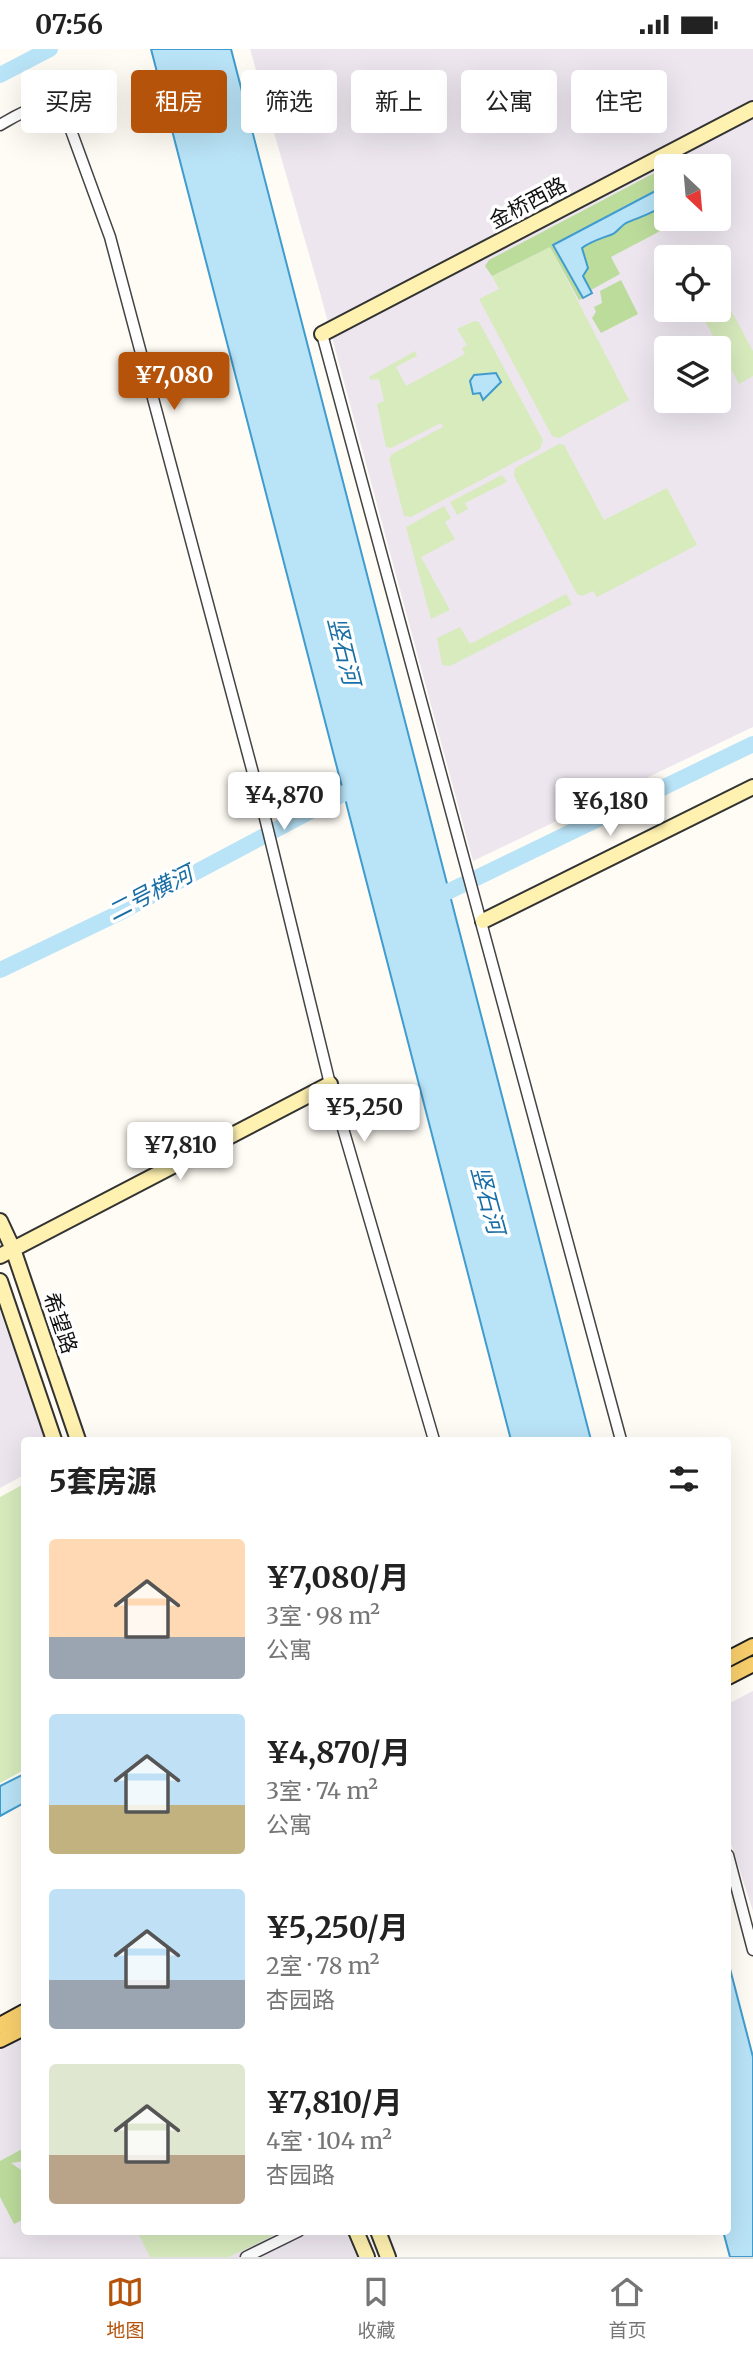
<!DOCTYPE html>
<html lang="zh">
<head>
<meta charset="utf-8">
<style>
	body { margin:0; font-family:Merriweather,"Noto Sans SC",serif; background:#f6f6f6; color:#222; height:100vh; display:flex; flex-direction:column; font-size:26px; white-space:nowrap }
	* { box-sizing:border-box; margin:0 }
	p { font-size:23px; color:#767676 }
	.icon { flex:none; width:38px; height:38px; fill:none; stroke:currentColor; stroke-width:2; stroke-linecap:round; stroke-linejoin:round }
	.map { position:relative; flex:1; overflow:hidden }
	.sheet { position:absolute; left:21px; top:1388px; width:710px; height:798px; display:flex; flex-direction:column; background:#fff; border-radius:7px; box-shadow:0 7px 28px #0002 }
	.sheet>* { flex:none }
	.banner { position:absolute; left:21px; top:21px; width:712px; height:63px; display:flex; gap:14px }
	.needle { width:46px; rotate:154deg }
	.buttons { position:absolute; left:654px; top:105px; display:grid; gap:14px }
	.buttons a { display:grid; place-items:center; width:77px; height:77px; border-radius:7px; background:#fff; box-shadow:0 7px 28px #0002; font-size:35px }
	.price { position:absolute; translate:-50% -60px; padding:0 16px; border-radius:7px; background:#fff; color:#222; font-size:23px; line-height:46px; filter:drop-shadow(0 2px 4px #0008) }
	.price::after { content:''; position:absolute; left:50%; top:42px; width:21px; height:16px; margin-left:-10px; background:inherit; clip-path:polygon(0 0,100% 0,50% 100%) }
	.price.on { background:#b45309; color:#fff }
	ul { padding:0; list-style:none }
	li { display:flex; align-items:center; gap:21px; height:175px; padding:0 28px }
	li span { display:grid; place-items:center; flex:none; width:196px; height:140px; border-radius:7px; color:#555 }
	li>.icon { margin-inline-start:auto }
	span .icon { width:84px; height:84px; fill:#fffc; stroke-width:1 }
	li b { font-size:30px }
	h2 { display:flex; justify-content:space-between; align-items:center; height:84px; padding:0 28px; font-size:30px }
	.chip { padding:0 24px; border-radius:7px; background:#fff; box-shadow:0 7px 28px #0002; font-size:24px; line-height:63px }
	.chip.on { background:#b45309; color:#fff }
	.status { display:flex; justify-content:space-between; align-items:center; height:49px; padding:0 35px; background:#fff; direction:ltr }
	.status svg { height:19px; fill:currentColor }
	.dock { display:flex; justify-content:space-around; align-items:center; height:98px; border-top:2px solid #e0e0e0; background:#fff; font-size:19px; color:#767676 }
	.dock a { display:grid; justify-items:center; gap:4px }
	.dock .on { color:#b45309 }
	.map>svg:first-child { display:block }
	.industrial { fill:#ede6ef; fill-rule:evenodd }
	.green { fill:#d7ebbd }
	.forest { fill:#bcdc9c }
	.water { fill:#b9e3f7; stroke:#409cce; stroke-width:2 }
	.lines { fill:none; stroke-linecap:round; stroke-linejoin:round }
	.river { stroke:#b9e3f7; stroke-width:16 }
	.street-casing { stroke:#444; stroke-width:13 }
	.secondary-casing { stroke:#333; stroke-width:18 }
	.primary-casing { stroke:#222; stroke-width:18 }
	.street { stroke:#fff; stroke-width:10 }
	.secondary { stroke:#fff2b0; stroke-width:14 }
	.primary { stroke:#f8cf6c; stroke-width:14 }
	.labels { text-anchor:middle; stroke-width:7; stroke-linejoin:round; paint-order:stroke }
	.street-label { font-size:21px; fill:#111; stroke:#fff }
	.water-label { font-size:23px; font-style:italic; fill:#186ea5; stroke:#fff }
</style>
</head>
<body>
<div class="status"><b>07:56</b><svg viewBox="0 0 49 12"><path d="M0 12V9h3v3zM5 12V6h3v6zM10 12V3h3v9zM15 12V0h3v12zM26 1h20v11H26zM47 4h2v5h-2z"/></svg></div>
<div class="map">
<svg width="753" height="2208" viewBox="0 0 753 2208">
	<rect width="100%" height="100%" fill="#fffcf5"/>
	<path class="industrial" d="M250,0H753V678L473,812L319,240ZM667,117H719V170H667ZM667,208H719V261H667ZM667,299H719V352H667Z
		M0,1262L46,1391H24V1426L0,1439Z
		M753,1642V1862L728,1785V1655Z
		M24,1989V2182H346L357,2208H0V2001Z"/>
	<path class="green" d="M550,198L629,351L559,389L552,387L479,250L499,240L492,227Z
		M719,239L753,302V327L739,335L699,261H719Z
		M474,272L479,273L543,391L540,400L411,468L404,467L389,410L392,405L443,378L441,374L391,399L386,398L377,355L384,352L379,330L371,331L369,328L415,302L417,307L396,318L406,337L465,305L462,299L467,296L457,280Z
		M559,395L564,396L604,471L667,439L697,496L597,548L593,542L582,547L577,545L514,427L515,419Z
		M502,426L507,433L465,454L468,460L457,466L450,453Z
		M444,457L451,469L445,473L455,490L421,508L450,561L431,570L406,478Z
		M566,545L572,555L450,617L442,616L437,589L460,578L470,595Z
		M24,1435V1721L0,1734V1448Z
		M137,2182H272L274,2186L229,2208H150Z"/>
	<path class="forest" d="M660,121L667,134V145L664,141L553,195L583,249L579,251L550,198L492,227L485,217L489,211Z
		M667,154V170H683L611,208L620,225L591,241L583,227L582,199C591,192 603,190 614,185C619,182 622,176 627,174C640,169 655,163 667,154Z
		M621,231L638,265L601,284L592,269L596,263L594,258L602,254L600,242Z
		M24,2099V2112L11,2114L24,2123V2170L14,2175L0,2148V2112Z"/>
	<path class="water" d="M151,0H231L591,1391H511Z
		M661,139L667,145L666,155C654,164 640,168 626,174C621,177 618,182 613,185C603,189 591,192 582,199L588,219L583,227L592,244L583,249L553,196Z
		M496,324L501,333L483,351L480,344L473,345L470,332L474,326Z
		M24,1725V1754L0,1767V1737Z
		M728,1912L753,2008V2208H730L723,2182H728Z"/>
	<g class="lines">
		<path class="river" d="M0,26L50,0
			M431,851L753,695
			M0,921L119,864L360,736"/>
		<defs>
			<path id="street" d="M0,76C21,64 43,48 65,65L110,188L265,769L330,1035L434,1391
				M322,285L621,1391
				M728,1806L753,1901
				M246,2208L299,2182"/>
			<path id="secondary" d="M322,285L753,60
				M483,872L753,738
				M0,1172L13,1200L78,1391
				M0,1207L330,1035
				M0,1232L54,1391
				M356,2182L367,2208
				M378,2182L388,2208"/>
			<path id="primary" d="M728,1610L753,1597
				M728,1628L753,1615
				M0,1976L24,1963
				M0,1991L24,1979"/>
		</defs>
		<use href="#street" class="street-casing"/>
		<use href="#secondary" class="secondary-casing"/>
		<use href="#primary" class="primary-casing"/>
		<use href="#street" class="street"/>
		<use href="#secondary" class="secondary"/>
		<use href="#primary" class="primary"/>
	</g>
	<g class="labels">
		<g class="street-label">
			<text transform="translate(528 154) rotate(-28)" y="7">金桥西路</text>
			<text transform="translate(60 1274) rotate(71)" y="7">希望路</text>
		</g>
		<g class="water-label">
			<text transform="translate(344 602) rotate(76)" y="8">竖石河</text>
			<text transform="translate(150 844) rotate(-27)" y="8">二号横河</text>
			<text transform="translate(488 1151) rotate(75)" y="8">竖石河</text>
		</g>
	</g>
</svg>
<div class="buttons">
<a><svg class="needle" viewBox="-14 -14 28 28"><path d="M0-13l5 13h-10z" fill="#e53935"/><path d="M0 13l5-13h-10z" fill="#767676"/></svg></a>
<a><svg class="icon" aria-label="locate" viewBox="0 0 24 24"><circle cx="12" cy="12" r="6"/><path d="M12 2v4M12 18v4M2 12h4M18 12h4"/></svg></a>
<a><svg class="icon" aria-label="layers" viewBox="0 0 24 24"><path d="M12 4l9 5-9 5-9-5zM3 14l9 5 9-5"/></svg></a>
</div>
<b class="price on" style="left:174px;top:363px">¥7,080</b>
<b class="price" style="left:284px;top:783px">¥4,870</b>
<b class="price" style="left:610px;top:789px">¥6,180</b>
<b class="price" style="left:364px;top:1095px">¥5,250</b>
<b class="price" style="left:180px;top:1133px">¥7,810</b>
<div class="banner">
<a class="chip">买房</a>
<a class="chip on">租房</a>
<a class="chip">筛选</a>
<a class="chip">新上</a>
<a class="chip">公寓</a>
<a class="chip">住宅</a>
</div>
<section class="sheet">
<h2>5套房源<svg class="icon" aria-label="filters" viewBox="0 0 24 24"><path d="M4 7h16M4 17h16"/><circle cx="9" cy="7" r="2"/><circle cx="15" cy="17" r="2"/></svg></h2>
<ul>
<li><span style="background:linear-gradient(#ffd9b3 70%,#9aa5b1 0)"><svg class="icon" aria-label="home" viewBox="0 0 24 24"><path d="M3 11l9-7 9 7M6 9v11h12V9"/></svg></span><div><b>¥7,080/月</b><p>3室 · 98 m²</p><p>公寓</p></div></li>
<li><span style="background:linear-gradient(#bfe0f5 65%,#c2b280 0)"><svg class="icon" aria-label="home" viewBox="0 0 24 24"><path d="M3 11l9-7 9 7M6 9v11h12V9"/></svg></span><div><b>¥4,870/月</b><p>3室 · 74 m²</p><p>公寓</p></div></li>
<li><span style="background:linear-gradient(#bfe0f5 65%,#9aa5b1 0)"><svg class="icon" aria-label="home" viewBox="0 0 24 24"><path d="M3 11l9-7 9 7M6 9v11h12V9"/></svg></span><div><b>¥5,250/月</b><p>2室 · 78 m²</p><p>杏园路</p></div></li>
<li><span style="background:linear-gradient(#dfe7d0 65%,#b9a48a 0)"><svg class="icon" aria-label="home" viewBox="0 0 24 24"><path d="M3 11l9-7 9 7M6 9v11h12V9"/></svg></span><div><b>¥7,810/月</b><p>4室 · 104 m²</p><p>杏园路</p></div></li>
</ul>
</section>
</div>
<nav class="dock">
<a class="on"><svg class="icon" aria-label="map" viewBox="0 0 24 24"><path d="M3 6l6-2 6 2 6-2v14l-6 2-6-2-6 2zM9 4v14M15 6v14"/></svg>地图</a>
<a><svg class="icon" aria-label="saved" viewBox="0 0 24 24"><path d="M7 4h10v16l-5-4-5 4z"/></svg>收藏</a>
<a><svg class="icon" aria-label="home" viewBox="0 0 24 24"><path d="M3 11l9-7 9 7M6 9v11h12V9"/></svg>首页</a>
</nav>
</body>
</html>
